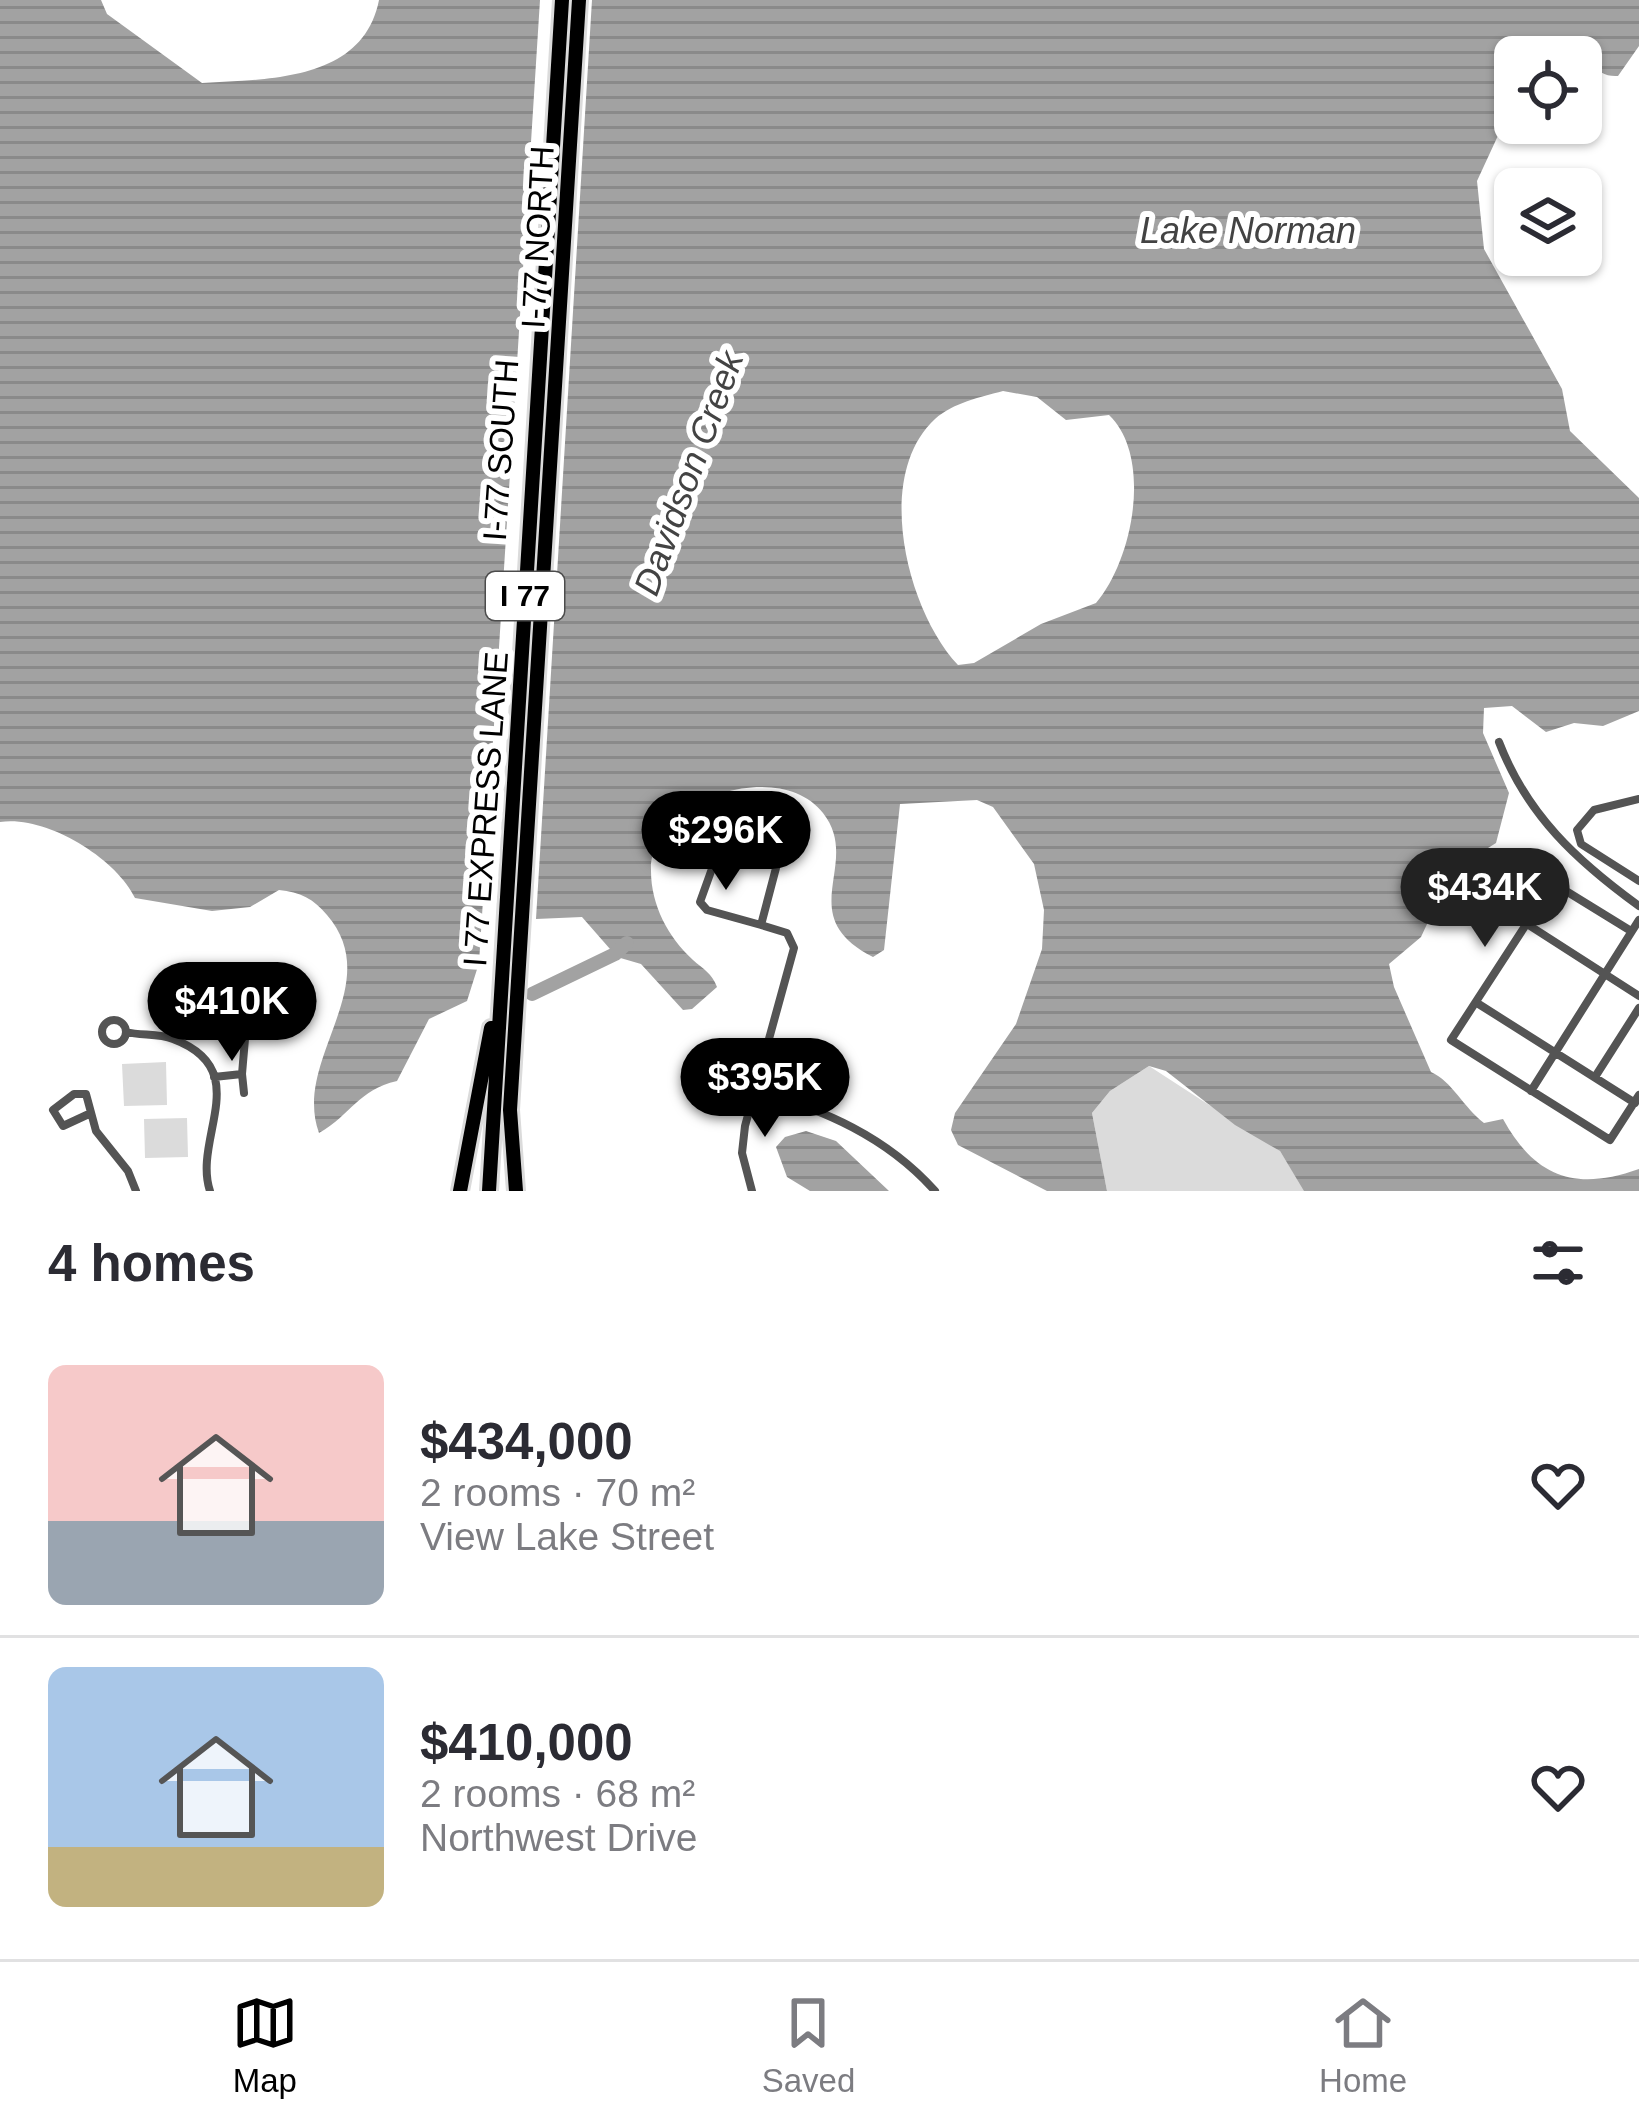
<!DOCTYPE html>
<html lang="en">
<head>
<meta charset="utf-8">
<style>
	body { margin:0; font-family:Arial,sans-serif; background:#f2f2f3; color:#2b2b33; height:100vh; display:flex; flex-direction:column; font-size:45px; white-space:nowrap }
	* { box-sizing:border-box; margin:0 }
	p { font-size:39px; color:#7c7c81 }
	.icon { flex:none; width:66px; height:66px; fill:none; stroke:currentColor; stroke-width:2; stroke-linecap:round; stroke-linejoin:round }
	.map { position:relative; height:1191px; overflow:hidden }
	.sheet { display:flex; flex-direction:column; background:#fff; flex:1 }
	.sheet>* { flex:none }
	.tools { position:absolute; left:1494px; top:36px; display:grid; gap:24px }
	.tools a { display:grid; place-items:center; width:108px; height:108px; border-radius:18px; background:#fff; box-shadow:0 3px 9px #0004; font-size:60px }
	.price { position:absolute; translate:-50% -102px; padding:0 27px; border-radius:42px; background:#000; color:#fff; font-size:39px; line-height:78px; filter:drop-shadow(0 3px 6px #0008) }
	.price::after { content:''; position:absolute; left:50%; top:72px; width:36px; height:27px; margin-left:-18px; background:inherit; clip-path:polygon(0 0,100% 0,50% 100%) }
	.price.active { background:#222; color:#fff }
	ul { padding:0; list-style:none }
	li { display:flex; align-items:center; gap:36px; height:300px; padding:0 48px }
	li+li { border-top:3px solid #e1e1e2 }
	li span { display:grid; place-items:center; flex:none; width:336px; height:240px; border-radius:18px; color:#555 }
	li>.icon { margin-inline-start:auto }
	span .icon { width:144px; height:144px; fill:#fffc; stroke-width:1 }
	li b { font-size:51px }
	h2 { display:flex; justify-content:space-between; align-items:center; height:144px; padding:0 48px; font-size:51px }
	.menu { display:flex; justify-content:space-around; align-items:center; height:168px; border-top:3px solid #e1e1e2; background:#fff; font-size:33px; color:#7c7c81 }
	.menu a { display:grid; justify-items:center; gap:6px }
	.menu .active { color:#000 }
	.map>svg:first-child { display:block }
	.green { fill:#dbdbdb }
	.water { fill:url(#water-rules); fill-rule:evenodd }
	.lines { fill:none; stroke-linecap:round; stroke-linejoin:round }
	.river { stroke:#a2a2a2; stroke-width:14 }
	.highway-casing { stroke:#dbdbdb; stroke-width:20 }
	.street { stroke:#545454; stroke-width:8 }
	.highway { stroke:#000; stroke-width:14 }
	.labels { text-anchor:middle; stroke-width:12; stroke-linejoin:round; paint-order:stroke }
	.shield { fill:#fff; stroke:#4c4c4c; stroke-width:3 }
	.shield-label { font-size:30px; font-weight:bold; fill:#000 }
	.street-label { font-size:33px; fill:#000; stroke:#fff }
	.water-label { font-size:36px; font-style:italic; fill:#434343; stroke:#fff }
</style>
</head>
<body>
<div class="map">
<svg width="1639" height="1191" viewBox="0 0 1639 1191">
	<defs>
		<pattern id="water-rules" width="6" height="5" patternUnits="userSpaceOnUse" patternTransform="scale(3)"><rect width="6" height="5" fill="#a2a2a2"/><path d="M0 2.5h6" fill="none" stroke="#8a8a8a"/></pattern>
	</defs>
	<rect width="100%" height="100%" fill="#fff"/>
	<path class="green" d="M166,1062L167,1105L124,1106L122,1064Z
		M1149,1066L1280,1151L1305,1191H1107L1092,1113L1110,1091Z
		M187,1118L188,1157L145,1158L144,1119Z"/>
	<path class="water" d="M0,0H101L107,14L202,83C270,79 363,81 379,0H540L479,963L467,1001L429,1019L397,1081C358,1090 352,1114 319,1133C292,1059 387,985 327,915C314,899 300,892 279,890L250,907L212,911L135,898C116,858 46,815 0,822Z
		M592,0H1639V46L1618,76C1595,78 1586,54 1564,50C1545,46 1534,57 1515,57L1514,101L1477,181L1484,249L1562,389L1570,431L1639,498V711L1603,726L1574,723L1546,732L1512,706L1484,708L1483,733L1509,793L1496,843L1480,853L1444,849L1442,857L1453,868L1421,937L1389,964L1394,987L1431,1072C1452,1081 1464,1108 1484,1123L1503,1119C1536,1179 1577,1191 1639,1169V1191H1304L1280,1151L1235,1125L1166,1071L1149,1066L1110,1091L1092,1113L1107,1191H1047L958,1145L951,1130L955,1113L1016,1024L1042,949L1044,910L1034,864L993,807L977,800L900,804L884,950L873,957C791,915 863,864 823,813C779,757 649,799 651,871C651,905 668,937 693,960C703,969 712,973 717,987L692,1009L683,1010L641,964L617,957L582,917L536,919ZM1003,391L1037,397L1066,420L1109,415C1153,457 1133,560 1096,603L1041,624L974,663L958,665C907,611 873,476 935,419C953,403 980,397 1003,391Z
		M806,1131L836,1141L889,1191H810L787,1177L776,1147L785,1137Z"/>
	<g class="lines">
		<path class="river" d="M532,994L615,954L627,943"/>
		<defs>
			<path id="highway" d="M460,1191L491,1028
				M489,1191L562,0
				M516,1191L510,1110L579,0"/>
		</defs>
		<use href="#highway" class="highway-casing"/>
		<path class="street" d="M1499,742C1527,815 1577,861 1639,906
			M1639,799L1594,810L1577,830L1581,844L1639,881
			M723,838L775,853L776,868L761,925L707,910L700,902Z
			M1527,924L1639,996
			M1631,931L1553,883L1451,1040L1610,1140L1639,1095
			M1477,1003L1635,1103
			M102 1032a12 12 0 1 1 24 0a12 12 0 1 1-24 0Z
			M126,1032C141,1036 158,1033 173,1039C256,1070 192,1138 210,1191
			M242,1074L245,1039
			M214,1077L242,1074L244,1093
			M1595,1077L1639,1008
			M756,1091C823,1109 887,1137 935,1191
			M1531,1091L1639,920
			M91,1113L63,1126L53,1110L74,1094H86L96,1131L128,1171L136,1191
			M752,1191L742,1153L745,1126L794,948L787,933L761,925"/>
		<use href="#highway" class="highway"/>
	</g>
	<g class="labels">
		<rect class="shield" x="486" y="572" width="78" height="48" rx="9"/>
		<g class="shield-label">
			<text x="525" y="606">I 77</text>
		</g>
		<g class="street-label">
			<text transform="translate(537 237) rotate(-87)" y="12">I-77 NORTH</text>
			<text transform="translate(500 450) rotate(-86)" y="12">I-77 SOUTH</text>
			<text transform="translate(485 809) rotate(-86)" y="12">I 77 EXPRESS LANE</text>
		</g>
		<g class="water-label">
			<text x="1248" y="243">Lake Norman</text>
			<text transform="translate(688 473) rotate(-70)" y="13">Davidson Creek</text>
		</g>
	</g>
</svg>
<div class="tools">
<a><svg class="icon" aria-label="locate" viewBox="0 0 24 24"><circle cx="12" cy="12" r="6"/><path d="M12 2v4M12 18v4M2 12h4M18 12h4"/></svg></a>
<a><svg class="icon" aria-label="layers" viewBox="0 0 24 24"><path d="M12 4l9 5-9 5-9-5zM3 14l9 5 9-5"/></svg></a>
</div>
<b class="price" style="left:726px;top:893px">$296K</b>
<b class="price active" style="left:1485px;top:950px">$434K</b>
<b class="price" style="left:232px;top:1064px">$410K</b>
<b class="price" style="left:765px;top:1140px">$395K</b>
</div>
<section class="sheet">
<h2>4 homes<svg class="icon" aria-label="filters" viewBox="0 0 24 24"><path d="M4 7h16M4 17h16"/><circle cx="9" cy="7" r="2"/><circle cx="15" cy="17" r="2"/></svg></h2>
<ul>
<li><span style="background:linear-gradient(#f6c9c9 65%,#9aa5b1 0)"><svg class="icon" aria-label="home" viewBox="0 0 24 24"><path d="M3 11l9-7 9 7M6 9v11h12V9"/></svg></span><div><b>$434,000</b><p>2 rooms · 70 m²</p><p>View Lake Street</p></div><svg class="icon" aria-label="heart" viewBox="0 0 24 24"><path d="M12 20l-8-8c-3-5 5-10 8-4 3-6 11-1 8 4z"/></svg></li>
<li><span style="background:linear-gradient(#a9c7e8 75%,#c2b280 0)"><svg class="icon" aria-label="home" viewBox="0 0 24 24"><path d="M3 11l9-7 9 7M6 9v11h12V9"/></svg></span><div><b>$410,000</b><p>2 rooms · 68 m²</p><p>Northwest Drive</p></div><svg class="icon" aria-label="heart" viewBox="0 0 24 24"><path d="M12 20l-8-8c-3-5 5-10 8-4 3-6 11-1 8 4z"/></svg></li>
</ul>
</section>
<nav class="menu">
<a class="active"><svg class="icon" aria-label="map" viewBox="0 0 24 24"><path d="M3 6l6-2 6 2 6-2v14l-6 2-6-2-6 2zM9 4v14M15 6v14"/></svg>Map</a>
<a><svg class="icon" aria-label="saved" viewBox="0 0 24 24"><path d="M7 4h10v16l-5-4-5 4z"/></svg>Saved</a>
<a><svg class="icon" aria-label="home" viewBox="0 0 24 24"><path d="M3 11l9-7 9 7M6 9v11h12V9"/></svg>Home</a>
</nav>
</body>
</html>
